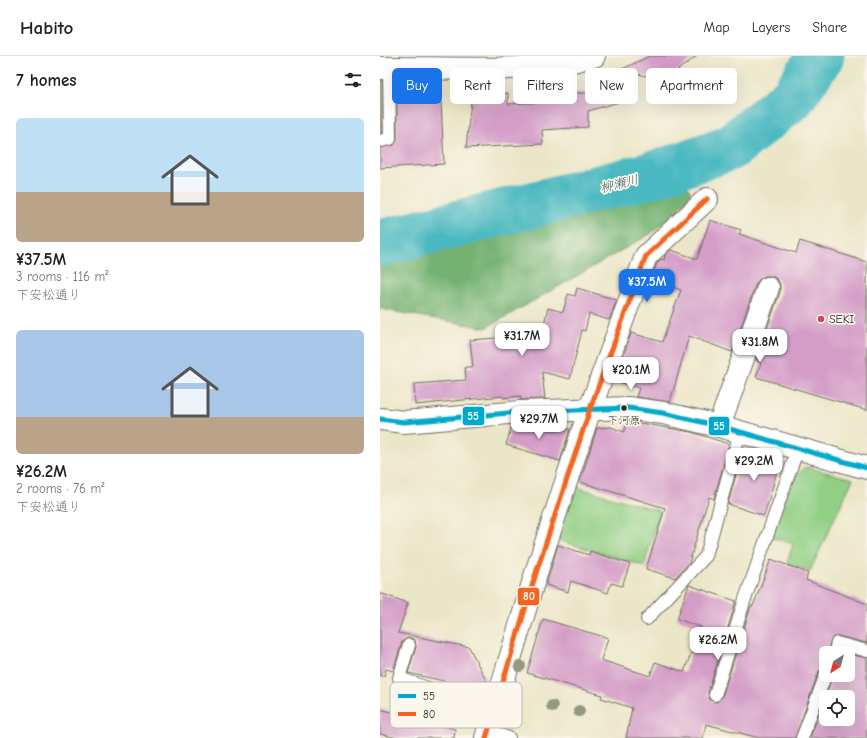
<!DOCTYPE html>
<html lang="en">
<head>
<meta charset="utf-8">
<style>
	body { margin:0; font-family:"Comic Neue","Klee One",sans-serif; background:#f6f6f6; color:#202124; height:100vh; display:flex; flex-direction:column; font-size:15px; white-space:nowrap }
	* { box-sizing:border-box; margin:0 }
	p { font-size:13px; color:#757577 }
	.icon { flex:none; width:22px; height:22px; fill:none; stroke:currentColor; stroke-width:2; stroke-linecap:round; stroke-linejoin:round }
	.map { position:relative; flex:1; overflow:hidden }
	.panel { display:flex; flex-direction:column; background:#fff; width:380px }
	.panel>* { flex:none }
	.guide { position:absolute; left:12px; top:12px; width:380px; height:36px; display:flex; gap:8px }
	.needle { width:26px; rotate:216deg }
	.fabs { position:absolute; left:439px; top:590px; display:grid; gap:8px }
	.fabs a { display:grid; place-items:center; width:36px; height:36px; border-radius:6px; background:#fff; box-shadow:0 4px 16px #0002; font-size:20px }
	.price { position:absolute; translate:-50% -34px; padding:0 9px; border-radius:8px; background:#fff; color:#222; font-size:13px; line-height:26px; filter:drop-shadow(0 1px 2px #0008) }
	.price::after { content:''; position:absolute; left:50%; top:24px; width:12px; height:9px; margin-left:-6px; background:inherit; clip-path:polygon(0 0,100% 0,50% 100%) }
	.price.active { background:#1a73e8; color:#fff }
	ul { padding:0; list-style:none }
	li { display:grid; align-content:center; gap:8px; height:212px; padding:0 16px }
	li span { display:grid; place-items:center; height:124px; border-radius:6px; color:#555 }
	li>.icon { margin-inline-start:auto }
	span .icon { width:72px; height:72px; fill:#fffc; stroke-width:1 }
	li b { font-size:17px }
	h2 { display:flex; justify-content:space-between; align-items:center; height:48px; padding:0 16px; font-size:17px }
	.chip { padding:0 14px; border-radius:6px; background:#fff; box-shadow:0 4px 16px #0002; font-size:14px; line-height:36px }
	.chip.active { background:#1a73e8; color:#fff }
	header { display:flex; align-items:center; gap:24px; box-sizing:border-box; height:56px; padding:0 20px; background:#fff; border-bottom:1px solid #e0e0e0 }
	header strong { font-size:19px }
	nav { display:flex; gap:22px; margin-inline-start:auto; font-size:14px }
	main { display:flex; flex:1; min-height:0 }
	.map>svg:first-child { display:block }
	.green { fill:#91cf84; stroke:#5e7d58 }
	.forest { fill:#74b272; stroke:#506e4e }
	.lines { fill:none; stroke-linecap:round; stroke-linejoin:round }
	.river { stroke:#4bb9c1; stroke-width:47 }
	.building { fill:#d49dc8; fill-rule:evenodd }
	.service-casing { stroke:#6f6c62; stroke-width:14 }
	.minor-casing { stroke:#6f6c62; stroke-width:24 }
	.tertiary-casing { stroke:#6f6c62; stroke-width:24 }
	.service { stroke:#fff; stroke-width:12 }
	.minor { stroke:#fff; stroke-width:22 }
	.tertiary { stroke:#fff; stroke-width:22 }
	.bus-1-casing { stroke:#fbf7ec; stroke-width:8 }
	.bus-2-casing { stroke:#fbf7ec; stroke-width:8 }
	.bus-1 { stroke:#00a9ce; stroke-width:5 }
	.bus-2 { stroke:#f26522; stroke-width:5 }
	.tree { fill:#939a80 }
	.poi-dot { fill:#d1495b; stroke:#fbf7ec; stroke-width:1.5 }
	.bus-dot { fill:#2b2b2b; stroke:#fbf7ec; stroke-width:1.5 }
	.labels { text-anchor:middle; stroke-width:3.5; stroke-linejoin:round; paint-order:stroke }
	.bus-label { font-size:11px; fill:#2b2b2b; stroke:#fbf7ec }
	.poi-label { font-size:12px; fill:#2b2b2b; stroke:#fbf7ec; text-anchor:start }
	.water-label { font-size:13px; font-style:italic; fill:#365d60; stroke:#fbf7ec }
	.key { fill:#fbf7ec; stroke:#bdbab2; stroke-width:1 }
	.key-label { font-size:11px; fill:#2b2b2b }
	.line-badge { stroke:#fbf7ec; stroke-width:1.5 }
	.badge-label { font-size:11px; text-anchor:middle; font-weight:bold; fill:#fff }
</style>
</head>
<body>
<header>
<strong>Habito</strong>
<nav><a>Map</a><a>Layers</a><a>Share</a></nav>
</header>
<main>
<section class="panel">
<h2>7 homes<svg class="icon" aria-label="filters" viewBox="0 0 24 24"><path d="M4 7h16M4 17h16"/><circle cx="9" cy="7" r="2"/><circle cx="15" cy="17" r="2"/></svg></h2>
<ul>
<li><span style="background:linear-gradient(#bfe0f5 60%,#b9a48a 0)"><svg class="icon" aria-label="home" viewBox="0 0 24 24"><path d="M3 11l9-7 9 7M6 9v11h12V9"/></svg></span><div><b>¥37.5M</b><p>3 rooms · 116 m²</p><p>下安松通り</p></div></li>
<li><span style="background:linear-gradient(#a9c7e8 70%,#b9a48a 0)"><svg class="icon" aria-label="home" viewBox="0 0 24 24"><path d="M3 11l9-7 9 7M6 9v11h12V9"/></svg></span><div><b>¥26.2M</b><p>2 rooms · 76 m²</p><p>下安松通り</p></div></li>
</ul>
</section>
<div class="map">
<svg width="487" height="682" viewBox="0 0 487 682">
	<rect width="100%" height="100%" fill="#fbf7ec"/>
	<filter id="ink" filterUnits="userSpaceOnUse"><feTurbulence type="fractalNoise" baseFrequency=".025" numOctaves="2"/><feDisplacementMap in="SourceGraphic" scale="8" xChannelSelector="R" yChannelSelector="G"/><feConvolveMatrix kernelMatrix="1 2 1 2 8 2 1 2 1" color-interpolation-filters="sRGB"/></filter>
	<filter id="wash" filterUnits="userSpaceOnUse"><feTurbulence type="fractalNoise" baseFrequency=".012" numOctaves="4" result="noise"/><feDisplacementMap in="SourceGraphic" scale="16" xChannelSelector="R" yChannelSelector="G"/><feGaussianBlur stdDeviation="0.9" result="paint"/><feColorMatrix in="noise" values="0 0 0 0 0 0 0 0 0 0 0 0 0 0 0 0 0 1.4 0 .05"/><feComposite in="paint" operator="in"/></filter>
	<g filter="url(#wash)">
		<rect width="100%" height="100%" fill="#ece6c8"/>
		<path class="green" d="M425,411L473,423L430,515L407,507L413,488L391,481L409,428Z
			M193,430L280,455L264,510L174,483Z"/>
		<path class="forest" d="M304,122L312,140L272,177L106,272L0,253V207Z"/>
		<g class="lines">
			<path class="river" d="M0,187L279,117L351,91L412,42L441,0"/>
		</g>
		<g id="blocks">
			<path class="building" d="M270,0H317L284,24L240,14Z
				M0,24H2V77H0Z
				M17,24L60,25L64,108L0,112V92L14,89L17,83Z
				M116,25L117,38L128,37V48L167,46V37H251L252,42L208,55V71L162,74L163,88L86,92L93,26Z
				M330,164L361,174L359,178L416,197L420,185L487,206V354L376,321L381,307L376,304L400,236V229L398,224L392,220H385L380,223L376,227L352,296L309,280L290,346L256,341L259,332L235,325L251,277L282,286L301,234L271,223L277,207L281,203L284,204L285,199L291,194L317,203Z
				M197,232L237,244L229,264L209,258L205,275L202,274L190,323L162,316L165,343L140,344L141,340L123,342V340L35,349L34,328L86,324L85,311H93L90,284L129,281L130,276L160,283L168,252L183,256L188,238L195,240Z
				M248,365L311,376L349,388L334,443L329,441L309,507L295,522L266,513L285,452L200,426L217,372L231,371L244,376Z
				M168,367L169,374L190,373L180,405L126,389L132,369Z
				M363,393L400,405L384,460L348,448Z
				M178,489L209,499L210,495L250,508L242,530L231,527L228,537L191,525L188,536L166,529Z
				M391,503L428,517L426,524L487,548V587L459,580L452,582L446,597V611L439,615L415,682H379L326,668L323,682H246L252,652L221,642L222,639L147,617L163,563L228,582L221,604L270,620L275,606L304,616L321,571L297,563L309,529L356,545L328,637L330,644L337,646L342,641L371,550H373Z
				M0,537L28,547L18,577L89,591L109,630L106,639L76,634L77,628L28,617L36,591L35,584L31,582H27L22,586L13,615L6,613L4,620H0Z
				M468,598L487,602V682H430L453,619H468ZM446,641H468V663H446Z
				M0,653L75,673L74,682H17L0,678Z"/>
		</g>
	</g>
	<g filter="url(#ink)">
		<use href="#blocks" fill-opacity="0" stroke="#6f6c62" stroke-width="1"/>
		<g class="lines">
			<defs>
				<path id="service" d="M0,85L10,83L9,12
					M267,563L326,500L360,376
					M29,589L19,622L114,655
					M454,597L457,587L487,595
					M335,639L364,546L418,392
					M108,675L129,682
					M422,682L446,618"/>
				<path id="minor" d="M0,12C70,11 146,19 214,0
					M339,370L388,232
					M106,682L156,517L210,353L266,200L327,143"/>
				<path id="tertiary" d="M0,363L24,366L140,356L248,352L283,357L339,370L487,412"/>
			</defs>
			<use href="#service" class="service-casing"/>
			<use href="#minor" class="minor-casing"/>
			<use href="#tertiary" class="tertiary-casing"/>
			<use href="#service" class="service"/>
			<use href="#minor" class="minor"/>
			<use href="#tertiary" class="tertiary"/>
			<defs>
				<path id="bus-1" d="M0,363L24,366L140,356L248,352L283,357L339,370L487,412"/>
				<path id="bus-2" d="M106,682L156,517L210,353L266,200L327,143"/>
			</defs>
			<use href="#bus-1" class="bus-1-casing"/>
			<use href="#bus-2" class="bus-2-casing"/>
			<use href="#bus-1" class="bus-1"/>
			<use href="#bus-2" class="bus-2"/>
		</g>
		<g class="tree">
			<circle cx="140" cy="610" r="6"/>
			<circle cx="172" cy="650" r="6"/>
			<circle cx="199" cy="655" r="6"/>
		</g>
	</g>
	<circle class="poi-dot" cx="441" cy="263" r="4"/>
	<circle class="bus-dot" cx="244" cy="352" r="3.5"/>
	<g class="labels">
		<g class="bus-label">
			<text x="244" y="368">下河原</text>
		</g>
		<g class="poi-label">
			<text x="449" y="267">SEKI</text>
		</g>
		<g class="water-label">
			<text transform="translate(239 127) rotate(-14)" y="5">柳瀬川</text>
		</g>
	</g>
	<rect x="10" y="626" width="132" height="46" rx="6" class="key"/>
	<rect x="18" y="638" width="18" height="4" fill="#00a9ce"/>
	<rect x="18" y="656" width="18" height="4" fill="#f26522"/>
	<g class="key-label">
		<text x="43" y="644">55</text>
		<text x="43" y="662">80</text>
	</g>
	<g class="line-badge">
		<rect x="82" y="350" width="23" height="20" rx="4" fill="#00a9ce"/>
		<rect x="328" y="360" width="22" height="20" rx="4" fill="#00a9ce"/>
		<rect x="137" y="531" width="23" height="19" rx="4" fill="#f26522"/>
	</g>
	<g class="badge-label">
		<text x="93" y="364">55</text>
		<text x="339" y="374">55</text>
		<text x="149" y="544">80</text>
	</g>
</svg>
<div class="fabs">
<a><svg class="needle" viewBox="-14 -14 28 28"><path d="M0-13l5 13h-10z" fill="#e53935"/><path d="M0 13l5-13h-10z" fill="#757577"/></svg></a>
<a><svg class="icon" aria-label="locate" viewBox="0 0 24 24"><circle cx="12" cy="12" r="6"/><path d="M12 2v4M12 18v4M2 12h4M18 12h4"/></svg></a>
</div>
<b class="price active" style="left:267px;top:247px">¥37.5M</b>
<b class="price" style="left:142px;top:301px">¥31.7M</b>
<b class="price" style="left:380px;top:307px">¥31.8M</b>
<b class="price" style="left:251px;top:335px">¥20.1M</b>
<b class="price" style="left:159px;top:384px">¥29.7M</b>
<b class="price" style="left:374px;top:426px">¥29.2M</b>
<b class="price" style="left:338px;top:605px">¥26.2M</b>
<div class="guide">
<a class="chip active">Buy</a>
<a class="chip">Rent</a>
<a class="chip">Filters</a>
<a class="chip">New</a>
<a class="chip">Apartment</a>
</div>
</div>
</main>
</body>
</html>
